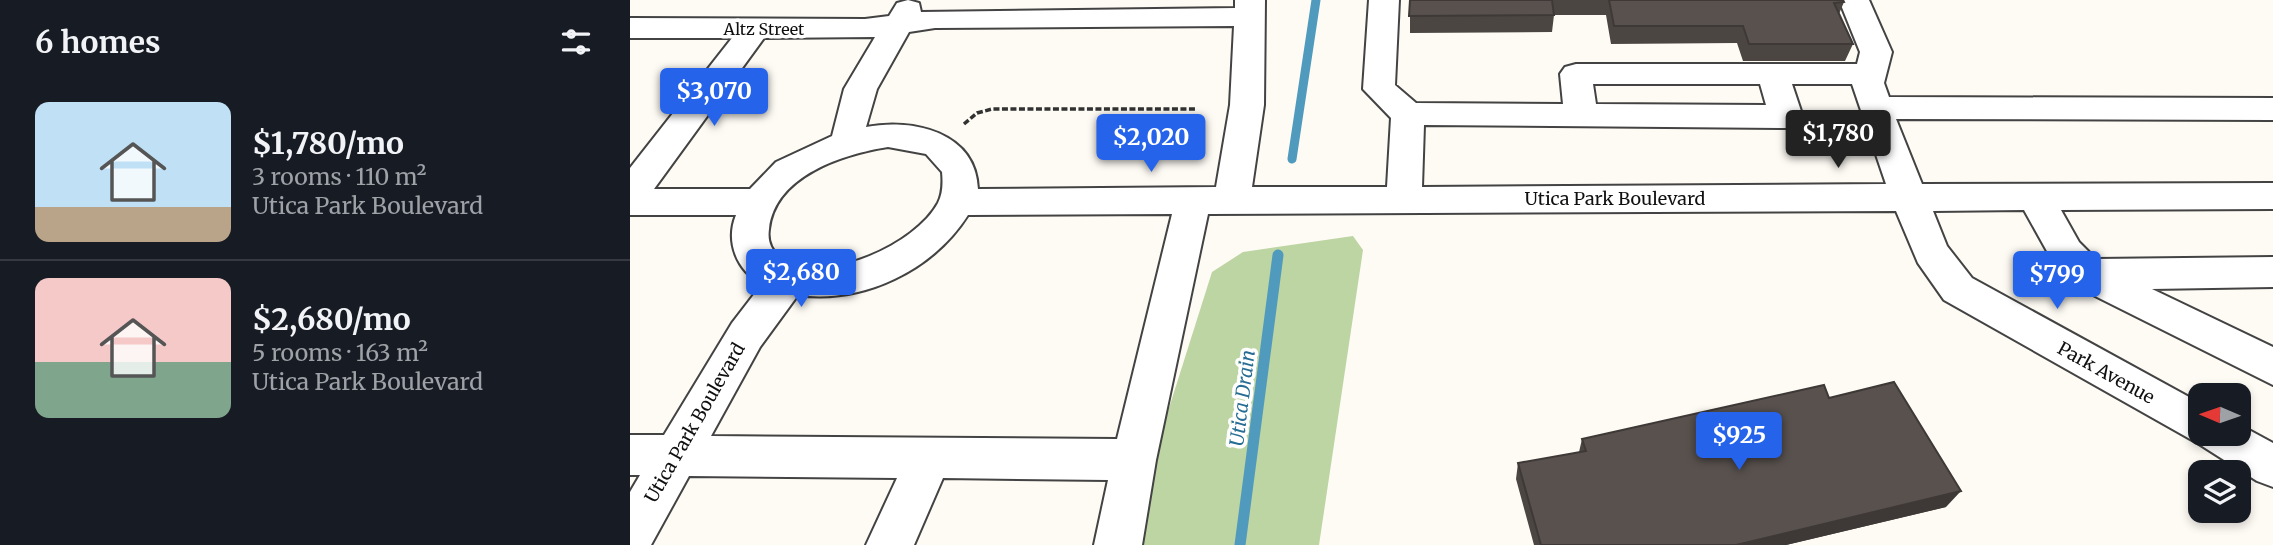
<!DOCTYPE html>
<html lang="en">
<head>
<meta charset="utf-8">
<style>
	body { margin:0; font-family:Merriweather,serif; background:#242831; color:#f1f3f6; height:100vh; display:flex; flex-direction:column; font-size:26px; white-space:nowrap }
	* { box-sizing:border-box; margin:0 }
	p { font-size:23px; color:#9ea1a6 }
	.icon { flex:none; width:38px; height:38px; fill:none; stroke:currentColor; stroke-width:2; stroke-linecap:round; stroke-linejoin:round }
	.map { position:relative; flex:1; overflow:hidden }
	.side { display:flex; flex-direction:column; background:#171b24; width:630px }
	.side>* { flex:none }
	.needle { width:46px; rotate:272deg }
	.fabs { position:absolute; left:1558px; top:383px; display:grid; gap:14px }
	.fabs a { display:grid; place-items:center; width:63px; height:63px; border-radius:14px; background:#171b24; box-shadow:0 4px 10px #0003; font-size:35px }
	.price { position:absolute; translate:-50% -60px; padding:0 16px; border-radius:7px; background:#2563eb; color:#fff; font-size:23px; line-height:46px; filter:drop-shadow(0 2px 4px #0008) }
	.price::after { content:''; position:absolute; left:50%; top:42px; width:21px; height:16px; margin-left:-10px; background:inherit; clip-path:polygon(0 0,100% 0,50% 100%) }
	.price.selected { background:#222; color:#fff }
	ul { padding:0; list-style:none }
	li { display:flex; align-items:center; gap:21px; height:175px; padding:0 35px }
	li+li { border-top:2px solid #363941 }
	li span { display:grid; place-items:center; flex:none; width:196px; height:140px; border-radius:14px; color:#555 }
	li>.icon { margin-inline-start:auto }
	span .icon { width:84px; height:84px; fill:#fffc; stroke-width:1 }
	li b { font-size:30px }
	h2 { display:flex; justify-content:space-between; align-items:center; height:84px; padding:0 35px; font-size:30px }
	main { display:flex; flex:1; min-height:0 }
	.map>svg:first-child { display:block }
	.forest { fill:#bdd4a3 }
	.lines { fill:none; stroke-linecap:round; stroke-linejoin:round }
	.stream-far1 { stroke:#509abd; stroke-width:9 }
	.stream { stroke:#509abd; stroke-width:11 }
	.minor-casing { stroke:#434343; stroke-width:4 }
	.path { stroke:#323232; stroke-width:3.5; stroke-dasharray:6 2.5; stroke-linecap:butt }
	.minor { fill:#fff; fill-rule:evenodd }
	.wall { fill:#4c4643 }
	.shaded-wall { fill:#3e3937 }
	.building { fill:#58514e; stroke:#3e3937; stroke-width:2 }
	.labels { text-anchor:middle; stroke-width:7; stroke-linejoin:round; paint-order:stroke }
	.far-street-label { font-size:16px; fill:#101010; stroke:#fff }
	.street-label { font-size:18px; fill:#101010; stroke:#fff }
	.water-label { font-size:19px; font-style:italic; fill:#286d93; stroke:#fff }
</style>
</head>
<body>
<main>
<section class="side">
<h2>6 homes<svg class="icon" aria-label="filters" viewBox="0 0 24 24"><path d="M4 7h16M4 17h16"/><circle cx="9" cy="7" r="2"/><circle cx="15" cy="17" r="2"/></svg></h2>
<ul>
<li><span style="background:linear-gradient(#bfe0f5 75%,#b9a48a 0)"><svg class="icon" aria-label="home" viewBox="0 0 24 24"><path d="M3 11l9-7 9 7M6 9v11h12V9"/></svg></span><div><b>$1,780/mo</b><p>3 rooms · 110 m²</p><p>Utica Park Boulevard</p></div></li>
<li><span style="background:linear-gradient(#f6c9c9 60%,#7fa58c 0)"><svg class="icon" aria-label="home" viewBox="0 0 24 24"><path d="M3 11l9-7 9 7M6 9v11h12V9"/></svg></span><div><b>$2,680/mo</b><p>5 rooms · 163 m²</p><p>Utica Park Boulevard</p></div></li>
</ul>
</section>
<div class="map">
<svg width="1643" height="545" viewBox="0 0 1643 545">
	<rect width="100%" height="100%" fill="#fefbf5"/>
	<path class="forest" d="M723,236L733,250L689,545H503L521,465L582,272L613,252Z"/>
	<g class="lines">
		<path class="stream-far1" d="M662,159L686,0"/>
		<path class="stream" d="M610,545L648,255"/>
		<defs>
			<path id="minor" d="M278,0L289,3L291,12L605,8V0H635L634,105L622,187H757L761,118L733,89L739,0H769L765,85L786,103L933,104L930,74L935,67L946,64H1227L1230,52L1209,0H1239L1262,52L1254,83L1259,97L1643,98V120L1266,119L1292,184L1643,183V209L1431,210L1449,242L1466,259L1643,257V287L1522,289L1643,347V385L1443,285L1423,262L1394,210L1303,211L1317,246L1342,278L1570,403V434H1608V424L1643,443V487L1627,481L1569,444L1314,300L1288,263L1266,211L578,214L526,460L512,545H464L478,480L313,478L284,545H236L267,478L59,476L21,545H0V492L10,475H0V435H34L102,323L132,284C107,271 95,242 106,215H0V168L102,38H0V18L235,19L259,16L267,3ZM604,26L600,105L586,187L348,189C346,132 283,118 236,127L247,89L279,32L305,28ZM245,37L214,89L202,136L146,162L120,189H24L134,38ZM963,84H1130L1136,105L966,104ZM1162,84H1222L1256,184L792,187L794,125L1156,128L1168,125L1173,117ZM258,147L296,154L312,172C313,183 313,193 308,203C286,244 197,285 154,260C142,252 137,243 139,229C145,175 214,154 258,147ZM542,214L487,439L81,436L130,347L168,295C234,304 303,270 338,215Z"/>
		</defs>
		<use href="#minor" class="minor-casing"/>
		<path class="path" d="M334,124L347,113L362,109H567"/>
		<use href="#minor" class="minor"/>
	</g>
	<path class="wall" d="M780,0H1213L1214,2L1209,14L1223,44L1215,61H1113L1107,43L981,44L976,15H924L922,32L780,33Z
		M1199,398L1316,507L1156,545H904L886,479L888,463L949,452L952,439Z"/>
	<path class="shaded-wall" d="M1331,491L1316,507L1156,545H1106Z"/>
	<path class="building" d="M780,0H922L924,15L779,16Z
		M979,0H1213L1214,2L1204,3L1223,44H1119L1113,26H984Z
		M1264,382L1331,491L1106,545H911L888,463L956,451L952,439L1194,385L1199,398Z"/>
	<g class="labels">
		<g class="far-street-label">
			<text x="134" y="35">Altz Street</text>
		</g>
		<g class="street-label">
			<text x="985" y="205">Utica Park Boulevard</text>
			<text transform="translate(1476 373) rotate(29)" y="6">Park Avenue</text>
			<text transform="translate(65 423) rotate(-60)" y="6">Utica Park Boulevard</text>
		</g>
		<g class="water-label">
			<text transform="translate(612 398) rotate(-83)" y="7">Utica Drain</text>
		</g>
	</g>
</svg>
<div class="fabs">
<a><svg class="needle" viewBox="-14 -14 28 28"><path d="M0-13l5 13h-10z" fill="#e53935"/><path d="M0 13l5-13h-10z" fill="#9ea1a6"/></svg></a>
<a><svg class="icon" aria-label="layers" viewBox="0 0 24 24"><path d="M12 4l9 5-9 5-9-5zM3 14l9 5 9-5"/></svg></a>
</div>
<b class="price" style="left:84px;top:128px">$3,070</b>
<b class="price selected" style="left:1208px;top:170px">$1,780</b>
<b class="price" style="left:521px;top:174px">$2,020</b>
<b class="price" style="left:171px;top:309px">$2,680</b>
<b class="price" style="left:1427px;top:311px">$799</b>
<b class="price" style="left:1109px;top:472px">$925</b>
</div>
</main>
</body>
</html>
